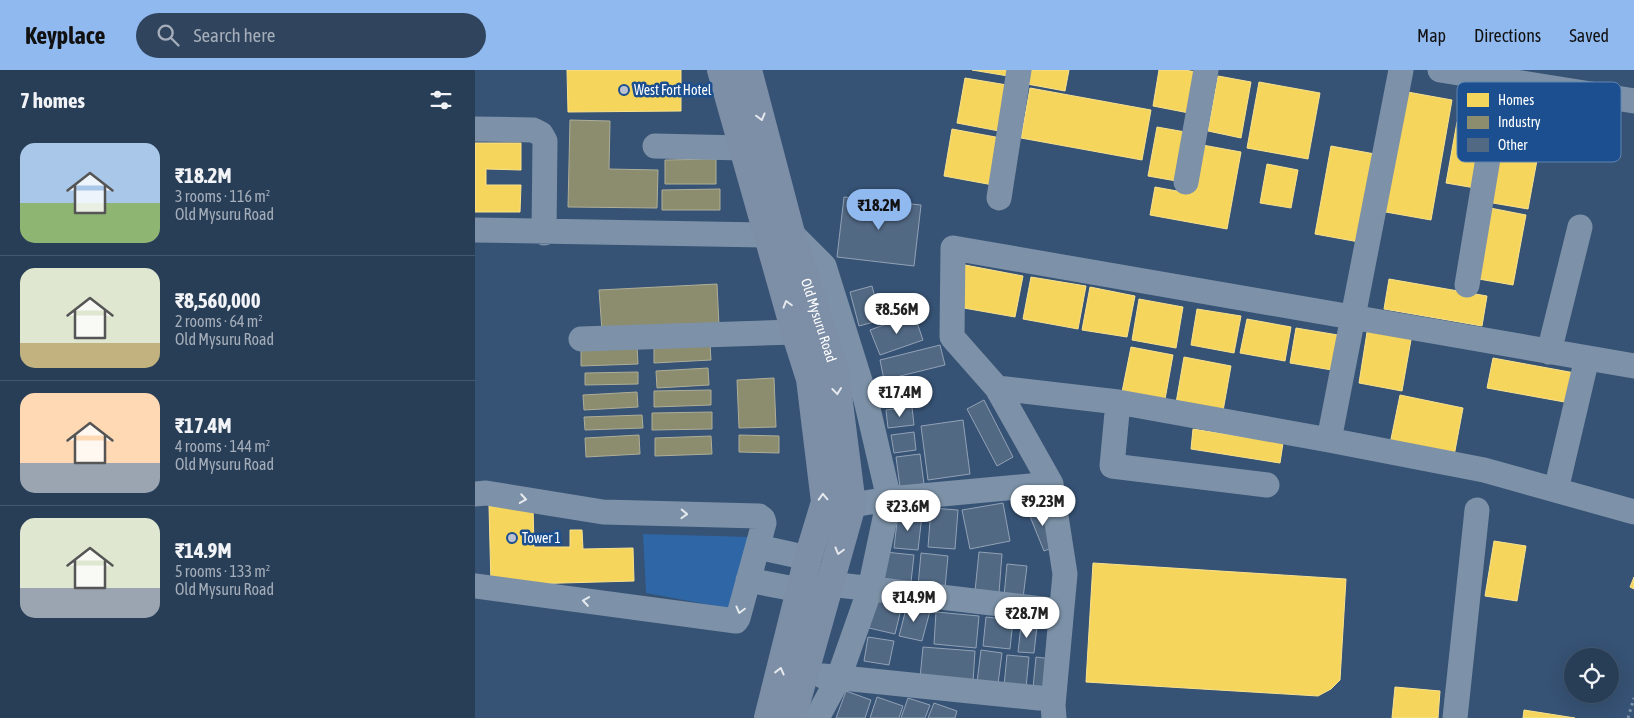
<!DOCTYPE html>
<html lang="en">
<head>
<meta charset="utf-8">
<style>
	body { margin:0; font-family:"Asap Condensed",sans-serif; background:#30455d; color:#f1f3f6; height:100vh; display:flex; flex-direction:column; font-size:19px; white-space:nowrap }
	* { box-sizing:border-box; margin:0 }
	p { font-size:16px; color:#a5aeba }
	.icon { flex:none; width:28px; height:28px; fill:none; stroke:currentColor; stroke-width:2; stroke-linecap:round; stroke-linejoin:round }
	.map { position:relative; flex:1; overflow:hidden }
	.panel { display:flex; flex-direction:column; background:#283e57; width:475px }
	.panel>* { flex:none }
	.controls { position:absolute; left:1089px; top:578px; display:grid; gap:10px }
	.controls a { display:grid; place-items:center; width:55px; height:55px; border-radius:50%; background:#283e57; box-shadow:0 5px 20px #0002,0 0 0 1px #44576d; font-size:25px }
	.price { position:absolute; translate:-50% -42px; padding:0 11px; border-radius:18px; background:#fff; color:#222; font-size:16px; line-height:32px; filter:drop-shadow(0 1px 2px #0008) }
	.price::after { content:''; position:absolute; left:50%; top:30px; width:15px; height:11px; margin-left:-8px; background:inherit; clip-path:polygon(0 0,100% 0,50% 100%) }
	.price.on { background:#90b9f0; color:#111 }
	ul { padding:0; list-style:none }
	li { display:flex; align-items:center; gap:15px; height:125px; padding:0 20px }
	li+li { border-top:1px solid #44576d }
	li span { display:grid; place-items:center; flex:none; width:140px; height:100px; border-radius:15px; color:#555 }
	li>.icon { margin-inline-start:auto }
	span .icon { width:60px; height:60px; fill:#fffc; stroke-width:1 }
	li b { font-size:21px }
	h2 { display:flex; justify-content:space-between; align-items:center; height:60px; padding:0 20px; font-size:21px }
	header { display:flex; align-items:center; gap:30px; box-sizing:border-box; height:70px; padding:0 25px; background:#90b9f0; color:#111 }
	header strong { font-size:24px }
	nav { display:flex; gap:28px; margin-inline-start:auto; font-size:18px }
	.search { width:350px; height:45px; background:#30455d; display:flex; align-items:center; gap:12px; box-sizing:border-box; padding:0 18px; border-radius:28px; color:#a5aeba; font-size:19px }
	main { display:flex; flex:1; min-height:0 }
	.map>svg:first-child { display:block }
	.green { fill:#2f66a5 }
	.homes { fill:#f6d55c; stroke:#f9e28d }
	.industry { fill:#8c8c6e; stroke:#aeae9a }
	.building { fill:#526984; stroke:#92a2b6 }
	.lines { fill:none; stroke-linecap:round; stroke-linejoin:round }
	.path { stroke:#7d92a8; stroke-width:3; stroke-dasharray:2.5 4; stroke-linecap:butt }
	.minor { stroke:#7d92a8; stroke-width:25 }
	.major { stroke:#7d8ea7; stroke-width:28 }
	.oneway { stroke:#e5e8ed }
	.oneway2 { stroke:#e5e9ee }
	.poi-dot { fill:#b9c2ce; stroke:#1b4f8f; stroke-width:2 }
	.labels { text-anchor:middle; stroke-width:5; stroke-linejoin:round; paint-order:stroke }
	.poi-label { font-size:14px; fill:#fff; stroke:#1b4f8f; text-anchor:start }
	.street-label { font-size:14px; fill:#fff; stroke:#1b4f8f }
	.key { fill:#1b4f8f; stroke:#5f84b1; stroke-width:1 }
	.key-label { font-size:14px; fill:#fff }
</style>
</head>
<body>
<header>
<strong>Keyplace</strong>
<div class="search"><svg class="icon" aria-label="search" viewBox="0 0 24 24"><circle cx="10" cy="10" r="6"/><path d="M15 15l6 6"/></svg>Search here</div>
<nav><a>Map</a><a>Directions</a><a>Saved</a></nav>
</header>
<main>
<section class="panel">
<h2>7 homes<svg class="icon" aria-label="filters" viewBox="0 0 24 24"><path d="M4 7h16M4 17h16"/><circle cx="9" cy="7" r="2"/><circle cx="15" cy="17" r="2"/></svg></h2>
<ul>
<li><span style="background:linear-gradient(#a9c7e8 60%,#8fb573 0)"><svg class="icon" aria-label="home" viewBox="0 0 24 24"><path d="M3 11l9-7 9 7M6 9v11h12V9"/></svg></span><div><b>₹18.2M</b><p>3 rooms · 116 m²</p><p>Old Mysuru Road</p></div></li>
<li><span style="background:linear-gradient(#dfe7d0 75%,#c2b280 0)"><svg class="icon" aria-label="home" viewBox="0 0 24 24"><path d="M3 11l9-7 9 7M6 9v11h12V9"/></svg></span><div><b>₹8,560,000</b><p>2 rooms · 64 m²</p><p>Old Mysuru Road</p></div></li>
<li><span style="background:linear-gradient(#ffd9b3 70%,#9aa5b1 0)"><svg class="icon" aria-label="home" viewBox="0 0 24 24"><path d="M3 11l9-7 9 7M6 9v11h12V9"/></svg></span><div><b>₹17.4M</b><p>4 rooms · 144 m²</p><p>Old Mysuru Road</p></div></li>
<li><span style="background:linear-gradient(#dfe7d0 70%,#9aa5b1 0)"><svg class="icon" aria-label="home" viewBox="0 0 24 24"><path d="M3 11l9-7 9 7M6 9v11h12V9"/></svg></span><div><b>₹14.9M</b><p>5 rooms · 133 m²</p><p>Old Mysuru Road</p></div></li>
</ul>
</section>
<div class="map">
<svg width="1159" height="648" viewBox="0 0 1159 648">
	<rect width="100%" height="100%" fill="#365274"/>
	<path class="green" d="M168,464L277,467L257,539L171,523Z"/>
	<path class="homes" d="M92,0H206V41L93,42Z
		M497,0H534L533,6Z
		M555,0H594L590,21L552,14Z
		M684,0H709L722,2L714,43L678,36Z
		M743,6L776,12L766,68L733,61Z
		M490,8L532,15L524,61L482,53Z
		M784,12L845,23L833,89L772,78Z
		M555,18L676,40L667,90L546,68Z
		M927,21L977,30L956,150L905,141Z
		M982,52L1017,58L1006,119L971,113Z
		M1026,55L1067,63L1053,139L1012,132Z
		M682,57L716,63L707,112L673,106Z
		M477,59L526,68L518,115L469,106Z
		M0,73H46V100L11,99V115H46L45,142H0Z
		M722,74L766,82L752,159L675,145L680,117L713,123Z
		M856,76L900,84L884,172L840,164Z
		M792,94L823,100L816,138L785,133Z
		M1010,137L1051,145L1038,215L998,208Z
		M490,195L548,206L540,247L483,237Z
		M556,207L611,216L603,259L548,249Z
		M914,209L1012,226L1007,256L909,239Z
		M615,217L660,226L652,267L607,260Z
		M664,229L708,237L701,278L657,270Z
		M722,239L766,246L759,283L716,275Z
		M772,249L816,257L810,291L765,283Z
		M893,256L937,264L927,321L884,313Z
		M821,258L863,265L857,300L815,293Z
		M656,277L698,285L689,335L646,327Z
		M709,287L756,296L748,341L701,333Z
		M1018,288L1100,303L1095,333L1012,318Z
		M925,325L988,338L979,386L915,374Z
		M718,359L808,373L805,393L716,379Z
		M58,435L59,477H95V460H107L108,479L158,478L159,511L16,515L14,436Z
		M1019,471L1051,476L1042,531L1010,526Z
		M618,493L871,509L865,610L856,619L843,626L611,612Z
		M1159,507V519L1155,517Z
		M920,617L965,621L963,648H917Z
		M1049,640L1100,648H1048Z"/>
	<path class="industry" d="M95,50L135,51L134,99L183,100L182,138L93,137Z
		M241,89V114H190V90Z
		M245,119V140H187V120Z
		M242,214L244,255L127,261L124,220Z
		M235,275L236,290L179,293V277Z
		M162,276L163,294L106,296V278Z
		M233,298L234,315L182,318L181,301Z
		M163,302V314L110,315V303Z
		M299,308L301,357L264,358L262,310Z
		M236,320V335L179,337V321Z
		M162,322L163,337L109,340L108,325Z
		M237,342V359L177,360V343Z
		M167,345L168,358L110,360L109,347Z
		M164,365L165,384L111,387L110,368Z
		M264,365L304,366V383L264,382Z
		M236,366L237,384L180,386V368Z"/>
	<path class="building" d="M369,127L446,135L439,196L362,187Z
		M397,216L406,250L384,256L375,222Z
		M439,244L448,270L405,285L395,260Z
		M465,275L470,295L409,310L405,290Z
		M436,308L442,327L415,335L409,317Z
		M509,330L538,387L522,396L492,339Z
		M437,337L439,355L413,358L411,340Z
		M488,350L495,404L453,410L446,356Z
		M439,362L441,380L419,383L416,365Z
		M445,384L449,414L425,417L421,387Z
		M528,433L535,471L495,479L487,440Z
		M568,433L585,475L569,481L552,439Z
		M456,438L483,440L480,479L453,477Z
		M423,443L447,445L443,480L419,478Z
		M410,482L439,485L436,512L407,509Z
		M504,482L527,484L524,523L500,521Z
		M446,483L473,486L470,518L443,516Z
		M532,494L552,496L548,528L529,526Z
		M400,529L427,535L420,564L394,558Z
		M432,535L455,541L447,571L424,566Z
		M461,542L504,546L501,578L459,574Z
		M511,547L538,550L535,579L508,576Z
		M546,555L562,556L559,583L543,582Z
		M393,567L419,571L414,595L389,591Z
		M448,577L500,581L498,612L445,608Z
		M506,580L527,583L523,614L502,612Z
		M532,585L554,587L551,618L529,616Z
		M561,587L577,589L574,620L558,618Z
		M371,621L396,630L390,648H361Z
		M402,627L428,636L424,648H395Z
		M433,628L455,635L450,648H426Z
		M459,633L482,641L480,648H453Z"/>
	<g class="lines">
		<path class="path" d="M1153,648L1159,628"/>
		<path class="minor" d="M965,0L1159,31
			M0,59L58,60L66,64L70,71L69,163
			M180,76L268,78
			M711,112L731,0
			M524,128L544,0
			M0,160L293,165
			M316,163L349,196L391,330L414,429L395,519L364,607L342,648
			M992,215L1026,10
			M106,269L320,262
			M1074,282L1105,157
			M522,318L643,332L854,370L1009,400L1159,442
			M643,332L637,396L792,415
			M854,370L926,0
			M1081,420L1112,288
			M0,424L11,423L128,442L284,446L288,449L289,453L263,548L261,551L0,516
			M377,435L414,429L576,414
			M283,477L333,488
			M273,510L325,520
			M355,514L576,540
			M348,606L564,628
			M579,648L578,635L590,504L576,414L522,318L477,267L478,178L1159,296
			M980,648L1002,440"/>
		<g class="major">
			<path d="M246,0L320,262L335,309L350,432L333,488L293,648"/>
			<path id="s1" d="M273,0L316,163L360,301L377,435L317,648"/>
		</g>
	</g>
	<defs><path id="oneway-chevron" d="M-2-3.5L2.5 0L-2 3.5" fill="none" stroke-width="1.6" stroke-linecap="round" stroke-linejoin="round" transform="scale(1.25)"/></defs>
	<g class="oneway">
		<use href="#oneway-chevron" transform="translate(286 47) rotate(75)"/>
		<use href="#oneway-chevron" transform="translate(312 234) rotate(-106)"/>
		<use href="#oneway-chevron" transform="translate(362 321) rotate(83)"/>
		<use href="#oneway-chevron" transform="translate(348 427) rotate(-92)"/>
		<use href="#oneway-chevron" transform="translate(364 481) rotate(105)"/>
		<use href="#oneway-chevron" transform="translate(305 601) rotate(-76)"/>
	</g>
	<g class="oneway2">
		<use href="#oneway-chevron" transform="translate(48 429) rotate(9)"/>
		<use href="#oneway-chevron" transform="translate(209 444) rotate(2)"/>
		<use href="#oneway-chevron" transform="translate(111 531) rotate(-172)"/>
		<use href="#oneway-chevron" transform="translate(265 540) rotate(105)"/>
	</g>
	<g class="poi-dot">
		<circle cx="149" cy="20" r="5"/>
		<circle cx="37" cy="468" r="5"/>
	</g>
	<g class="labels">
		<g class="poi-label">
			<text x="159" y="25">West Fort Hotel</text>
			<text x="47" y="473">Tower 1</text>
		</g>
		<g class="street-label">
			<text dy="5" stroke="none"><textPath href="#s1" startOffset="260">Old Mysuru Road</textPath></text>
		</g>
	</g>
	<rect x="982" y="12" width="164" height="80" rx="8" class="key"/>
	<rect x="992" y="23" width="22" height="14" fill="#f6d55c"/>
	<rect x="992" y="46" width="22" height="13" fill="#8c8c6e"/>
	<rect x="992" y="68" width="22" height="14" fill="#526984"/>
	<g class="key-label">
		<text x="1023" y="35">Homes</text>
		<text x="1023" y="57">Industry</text>
		<text x="1023" y="80">Other</text>
	</g>
</svg>
<div class="controls">
<a><svg class="icon" aria-label="locate" viewBox="0 0 24 24"><circle cx="12" cy="12" r="6"/><path d="M12 2v4M12 18v4M2 12h4M18 12h4"/></svg></a>
</div>
<b class="price on" style="left:404px;top:161px">₹18.2M</b>
<b class="price" style="left:422px;top:265px">₹8.56M</b>
<b class="price" style="left:425px;top:348px">₹17.4M</b>
<b class="price" style="left:568px;top:457px">₹9.23M</b>
<b class="price" style="left:433px;top:462px">₹23.6M</b>
<b class="price" style="left:439px;top:553px">₹14.9M</b>
<b class="price" style="left:552px;top:569px">₹28.7M</b>
</div>
</main>
</body>
</html>
